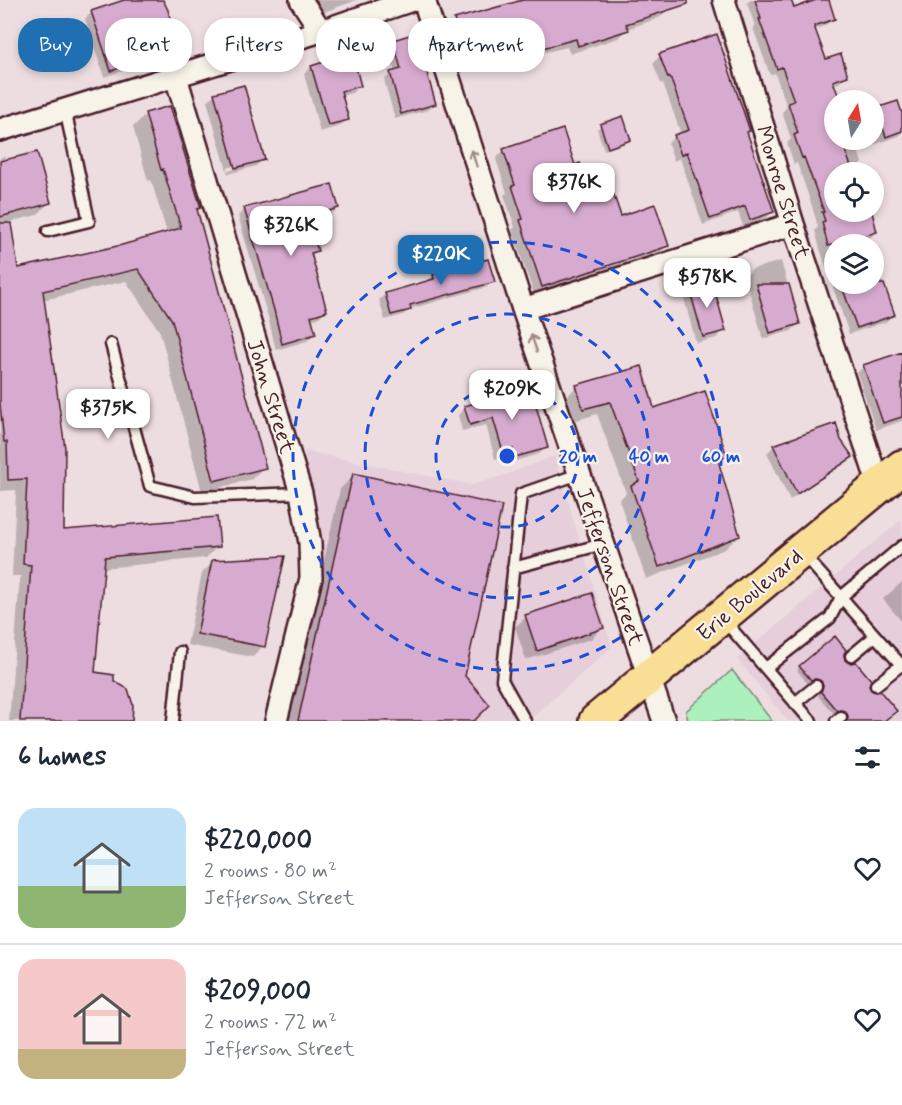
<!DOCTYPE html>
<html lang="en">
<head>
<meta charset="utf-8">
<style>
	body { margin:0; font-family:Mynerve,sans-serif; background:#f2f2f3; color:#1f2937; height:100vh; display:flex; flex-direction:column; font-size:22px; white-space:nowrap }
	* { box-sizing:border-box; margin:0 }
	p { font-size:20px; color:#747a83 }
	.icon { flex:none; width:33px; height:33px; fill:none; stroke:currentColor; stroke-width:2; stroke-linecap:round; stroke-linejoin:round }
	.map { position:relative; height:721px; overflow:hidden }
	.side { display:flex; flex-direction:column; background:#fff; flex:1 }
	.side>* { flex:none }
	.top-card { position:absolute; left:18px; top:18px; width:600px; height:54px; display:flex; gap:12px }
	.needle { width:39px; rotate:11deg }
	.fabs { position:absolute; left:824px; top:90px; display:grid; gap:12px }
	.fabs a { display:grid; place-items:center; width:60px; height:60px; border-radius:50%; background:#fff; box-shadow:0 3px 9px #0003; font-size:30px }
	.price { position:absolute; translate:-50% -51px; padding:0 14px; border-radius:12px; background:#fff; color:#222; font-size:20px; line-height:39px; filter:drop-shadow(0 2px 3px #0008) }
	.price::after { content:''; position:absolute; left:50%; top:36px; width:18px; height:14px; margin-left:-9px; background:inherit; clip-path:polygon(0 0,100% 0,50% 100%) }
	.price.active { background:#1f6fb2; color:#fff }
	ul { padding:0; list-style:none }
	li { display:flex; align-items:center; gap:18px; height:150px; padding:0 18px }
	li+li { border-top:2px solid #e0e1e3 }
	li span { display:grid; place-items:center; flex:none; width:168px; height:120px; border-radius:18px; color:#555 }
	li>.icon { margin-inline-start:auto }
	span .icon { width:72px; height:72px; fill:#fffc; stroke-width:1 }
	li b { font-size:26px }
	h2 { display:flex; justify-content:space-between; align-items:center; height:72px; padding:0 18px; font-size:26px }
	.chip { padding:0 21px; border-radius:24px; background:#fff; box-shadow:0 3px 9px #0003; font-size:21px; line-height:54px }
	.chip.active { background:#1f6fb2; color:#fff }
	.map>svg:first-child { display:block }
	.built { fill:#e6cedb }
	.green { fill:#acf1bd; stroke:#7b8874; stroke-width:1.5 }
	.shadow { fill:#0003; fill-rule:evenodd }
	.building { fill:#d7abcf; stroke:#4a1f2b; stroke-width:1.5 }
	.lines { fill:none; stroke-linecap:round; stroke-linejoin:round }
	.service-casing { stroke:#4a1f2b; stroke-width:15 }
	.minor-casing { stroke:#4a1f2b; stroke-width:26 }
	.trunk-casing { stroke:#4a1f2b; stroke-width:38 }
	.service { stroke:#f7f3e8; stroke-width:10 }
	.minor { stroke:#f7f3e8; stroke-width:21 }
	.trunk { stroke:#f9df96; stroke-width:33 }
	.oneway { stroke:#a0898a }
	.ring { fill:none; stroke:#1d4ed8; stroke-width:3; stroke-dasharray:10 8 }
	.labels { text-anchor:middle; stroke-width:4.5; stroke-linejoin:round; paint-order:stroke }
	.street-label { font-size:22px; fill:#4a1f2b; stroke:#f7f3e8 }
	.centre { fill:#1d4ed8; stroke:#f7f3e8; stroke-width:3 }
	.ring-label { font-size:18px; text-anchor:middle; font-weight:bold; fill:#1d4ed8; stroke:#f7f3e8; stroke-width:4.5; stroke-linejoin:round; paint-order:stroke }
</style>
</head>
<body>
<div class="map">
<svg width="902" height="721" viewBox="0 0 902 721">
	<rect width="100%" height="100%" fill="#eddde0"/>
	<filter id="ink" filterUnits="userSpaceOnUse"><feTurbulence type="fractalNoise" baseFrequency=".0167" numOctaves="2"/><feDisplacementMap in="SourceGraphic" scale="12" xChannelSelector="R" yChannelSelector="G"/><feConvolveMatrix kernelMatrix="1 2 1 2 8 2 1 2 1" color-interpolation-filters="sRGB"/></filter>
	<g filter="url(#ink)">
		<path class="built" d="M304,451L472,485L505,475L554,456L612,647L528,721H289L308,629L322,544Z
			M902,519V721H788L737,659Z"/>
		<path class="green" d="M732,670L772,721H688L686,711Z"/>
		<path class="shadow" d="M125,0H162L177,51L169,58L136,70L135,67L104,77L85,19L92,12Z
			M306,0H357L316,15Z
			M516,0H664L667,10L659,18L627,29L618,38L570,54L567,47L530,56L529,52L458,73L446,29L454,21L516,4Z
			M750,0H790L793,9L821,0H827L833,18L826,25L814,30L825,61L846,76L839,83L833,85L838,100H834V140H873V110L897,103L902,118V133L899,136L858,150L862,163L855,170L856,172H834V212H869L876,232L868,240L869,244H834V284H873V255L893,314L886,322L849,334L820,249L815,231L818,227L811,203L797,163L794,164L787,143L791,139L782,112L787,107L775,73L770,75L753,28L755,26L747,3Z
			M394,41L435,103L428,110L395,119L384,80L390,74L395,72L388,47Z
			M660,56L746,133L772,212L765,219L743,226L738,212L703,225L680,158L674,161L668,143L675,136L681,134L663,83L661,84L653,63Z
			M311,67L359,86L352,93L341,96L348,119L340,126L320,132L304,74Z
			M215,94L263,159L256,166L228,174L207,101ZM256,160V163L228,171L227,168Z
			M169,108L199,208L196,211L264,467L252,479L202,492L160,332L126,281L43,300L63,532L218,546L206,558L103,568L94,674L113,682L130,721H9L20,576H12L16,490L0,491V158L5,156L6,161L49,203L37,215L9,222L17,270L123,246L167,233L151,180L148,181L133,127L145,115Z
			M601,126L629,139L626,143L604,150L597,129Z
			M504,150L574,167L591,199L667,245L659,254L534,294L512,230L515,227L504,195L507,193L496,159Z
			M338,208L331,214L308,221L317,251L311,257L325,311L318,318L310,320L314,334L307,341L276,350L268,317L238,216L245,209Z
			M781,261L799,324L791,331L763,339L745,277L752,269Z
			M434,275L493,281L487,287L410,309L403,315L385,320L379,300L385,294L426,282Z
			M710,278L724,330L717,338L696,343L682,291L689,284Z
			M902,353V421L876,430L857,373L864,366Z
			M577,386L653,410L726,456L717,464L738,536L725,549L646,579L619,500L626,493L597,414L570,422L564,400Z
			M530,390L547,447L539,454L508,463L506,456L495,459L486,425L462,431L458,415L465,408Z
			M840,441L851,457L844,464L790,500L767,453L774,446Z
			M354,475L463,677L472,721H288L340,489Z
			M213,562L263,646L253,657L187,645L202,573Z
			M902,582V622L883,599Z
			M526,617L602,628L591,639L526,660L515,627Z
			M842,654L844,661L883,721H846L843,715L836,712L833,713L818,696L821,690L818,684L811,681L807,683L797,670L800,667Z"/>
		<path class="building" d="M124,0H163L168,10L178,51L143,64L142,60L111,71L91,11Z
			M523,0H688V4L626,24L629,30L578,46L576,39L539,49L538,45L466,65L454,19Z
			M755,0H791L794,8L816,0H829L835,19L814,26L826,59L841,54L848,76L833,81L840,100H834V140H842L851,167L834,172V212H872L877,232L828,246L822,222L825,221L822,212H824L804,157L802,158L794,135L798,133L788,103L794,101L782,67L777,69L759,19H761Z
			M413,34L421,63H424L436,104L401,114L390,72L401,69L393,40Z
			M717,34L750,131L747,132L774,212L750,220L745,206L710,219L687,152L681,155L674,135L689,130L670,77L668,78L659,54Z
			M352,53L361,86L341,91L349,120L328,125L311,66Z
			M244,85L265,160L235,168L214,93Z
			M898,101L902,113V131L886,137L876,108Z
			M170,106L201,208L197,209L266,468L214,481L172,320L138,269L43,291L65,448L64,530L217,517L220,547L105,557L95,672L114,675V681L128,689L133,705L132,721H20L31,565L23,564L27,479L8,480L7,442H4L0,404V223H11L18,268L122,245L181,228L163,169L161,170L145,113Z
			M623,116L631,140L608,148L600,124Z
			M563,129L575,165L580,163L592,197L612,190L621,216L655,204L669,246L542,287L520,220L523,219L512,186L515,185L503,149Z
			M37,152L51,203L0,217V161Z
			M332,184L339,208L308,217L318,251L311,253L327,311L311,316L316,334L282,344L274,310L244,208Z
			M488,259L495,282L410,305L411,310L391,315L385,293L434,279L433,274Z
			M688,284H713L726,331L703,337Z
			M756,284H789L800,324L770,333Z
			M841,284H884L895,315L857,328Z
			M902,352V417L883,423L863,365Z
			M642,366L654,408L705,391L727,456L718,460L740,536L659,567L631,486L639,481L610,402L583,409L576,385Z
			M531,388L548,448L515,457L513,449L503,452L493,418L470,425L464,406Z
			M836,423L841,440L853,457L797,494L773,445Z
			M353,473L502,506L465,676L490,705L474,721H298Z
			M285,556L265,647L197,634L212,560Z
			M592,593L604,628L537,651L525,615Z
			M835,636L846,650L844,654L845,660L849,663L856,662L871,680L869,686L871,690L877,692L880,691L897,711L884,721H847L848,716L846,712L840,710L837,711L821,692L823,685L821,681L815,679L811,680L799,666Z"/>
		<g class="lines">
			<defs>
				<path id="service" d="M48,231L89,221L65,109
					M111,344L150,486L195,497L301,493
					M803,554L902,666
					M513,568L603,544
					M723,619L811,721
					M851,656L875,636
					M766,668L830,618L841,597L902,546
					M876,685L901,665
					M795,703L816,686
					M173,721L180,652
					M525,721L502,680L521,494L579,474
					M836,721L841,717"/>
				<path id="minor" d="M301,0L321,31
					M424,0L523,309L664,721
					M724,0L793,224L879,486
					M176,77L301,493L310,543L311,578L276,721
					M0,130L321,31L412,0
					M523,309L793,224"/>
				<path id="trunk" d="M596,721L902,467"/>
			</defs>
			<use href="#service" class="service-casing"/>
			<use href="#minor" class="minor-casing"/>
			<use href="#trunk" class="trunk-casing"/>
			<use href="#service" class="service"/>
			<use href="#minor" class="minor"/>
			<use href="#trunk" class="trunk"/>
		</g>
		<defs><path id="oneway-shaft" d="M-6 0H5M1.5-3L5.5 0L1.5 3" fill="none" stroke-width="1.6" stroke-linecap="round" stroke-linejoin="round" transform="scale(1.5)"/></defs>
		<g class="oneway">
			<use href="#oneway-shaft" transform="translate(474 158) rotate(-108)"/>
			<use href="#oneway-shaft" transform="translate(534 343) rotate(-109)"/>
		</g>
	</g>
	<g class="ring">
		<circle cx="507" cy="456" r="71"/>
		<circle cx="507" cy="456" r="142"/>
		<circle cx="507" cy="456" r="214"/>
	</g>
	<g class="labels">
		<g class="street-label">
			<text transform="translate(784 192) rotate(73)" y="8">Monroe Street</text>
			<text transform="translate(272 396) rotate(73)" y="8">John Street</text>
			<text transform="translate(611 566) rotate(71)" y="8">Jefferson Street</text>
			<text transform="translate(749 594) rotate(-40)" y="8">Erie Boulevard</text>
		</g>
	</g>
	<circle cx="507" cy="456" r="9" class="centre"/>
	<g class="ring-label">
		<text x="578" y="462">20 m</text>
		<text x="649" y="462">40 m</text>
		<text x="721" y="462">60 m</text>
	</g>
</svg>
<div class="fabs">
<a><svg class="needle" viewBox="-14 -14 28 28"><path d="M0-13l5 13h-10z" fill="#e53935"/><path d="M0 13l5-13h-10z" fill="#747a83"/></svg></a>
<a><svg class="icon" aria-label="locate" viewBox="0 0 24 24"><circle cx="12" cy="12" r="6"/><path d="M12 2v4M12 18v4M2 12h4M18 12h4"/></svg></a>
<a><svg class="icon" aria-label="layers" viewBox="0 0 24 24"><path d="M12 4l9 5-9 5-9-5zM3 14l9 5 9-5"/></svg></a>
</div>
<b class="price" style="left:574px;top:214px">$376K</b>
<b class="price" style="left:291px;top:257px">$326K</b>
<b class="price active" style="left:441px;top:286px">$220K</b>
<b class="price" style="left:707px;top:309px">$578K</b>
<b class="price" style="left:512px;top:421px">$209K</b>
<b class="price" style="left:108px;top:440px">$375K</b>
<div class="top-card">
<a class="chip active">Buy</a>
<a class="chip">Rent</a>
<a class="chip">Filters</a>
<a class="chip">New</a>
<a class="chip">Apartment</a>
</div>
</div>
<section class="side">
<h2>6 homes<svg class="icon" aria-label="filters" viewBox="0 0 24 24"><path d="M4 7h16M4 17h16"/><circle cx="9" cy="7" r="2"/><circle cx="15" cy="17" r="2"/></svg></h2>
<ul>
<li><span style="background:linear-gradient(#bfe0f5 65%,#8fb573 0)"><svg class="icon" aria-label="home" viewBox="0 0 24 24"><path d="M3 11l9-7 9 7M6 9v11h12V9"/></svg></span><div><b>$220,000</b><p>2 rooms · 80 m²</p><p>Jefferson Street</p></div><svg class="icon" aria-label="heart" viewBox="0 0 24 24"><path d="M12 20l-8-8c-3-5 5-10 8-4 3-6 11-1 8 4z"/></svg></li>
<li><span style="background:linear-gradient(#f6c9c9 75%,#c2b280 0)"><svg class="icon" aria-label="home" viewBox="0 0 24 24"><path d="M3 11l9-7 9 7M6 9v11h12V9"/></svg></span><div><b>$209,000</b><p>2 rooms · 72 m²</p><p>Jefferson Street</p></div><svg class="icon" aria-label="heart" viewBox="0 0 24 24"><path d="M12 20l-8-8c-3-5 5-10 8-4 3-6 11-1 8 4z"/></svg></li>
</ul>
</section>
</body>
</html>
